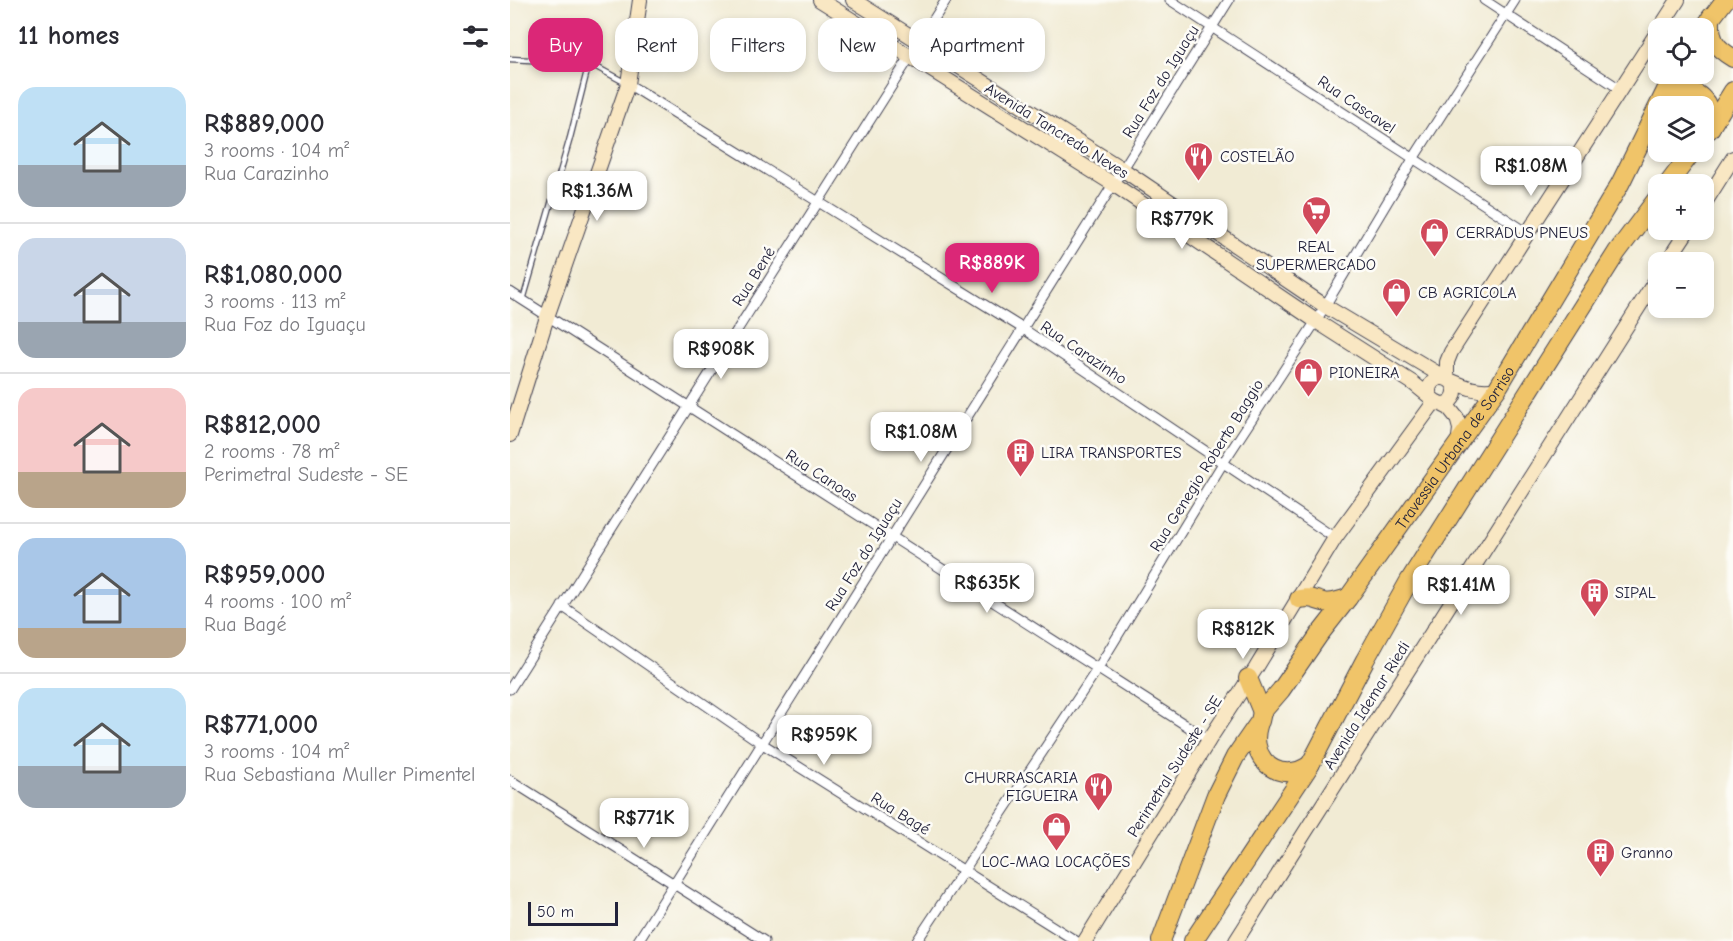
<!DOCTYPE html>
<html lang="en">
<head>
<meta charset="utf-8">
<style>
	body { margin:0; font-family:"Comic Neue",sans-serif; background:#f2f2f3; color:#2b2b33; height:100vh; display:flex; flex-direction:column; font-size:22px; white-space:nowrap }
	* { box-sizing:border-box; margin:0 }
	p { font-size:20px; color:#7c7c81 }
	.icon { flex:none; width:33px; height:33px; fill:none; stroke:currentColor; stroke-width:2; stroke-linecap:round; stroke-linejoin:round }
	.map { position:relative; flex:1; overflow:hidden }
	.drawer { display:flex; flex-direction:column; background:#fff; width:510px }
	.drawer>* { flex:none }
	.top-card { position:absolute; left:18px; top:18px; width:570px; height:54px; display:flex; gap:12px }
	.fabs { position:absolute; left:1138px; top:18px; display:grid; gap:12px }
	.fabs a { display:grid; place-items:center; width:66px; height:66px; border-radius:12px; background:#fff; box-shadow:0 3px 9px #0003; font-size:30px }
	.scale { position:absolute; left:18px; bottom:15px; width:90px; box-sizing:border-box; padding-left:6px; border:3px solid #22223b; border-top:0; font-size:16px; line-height:21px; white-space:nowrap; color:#22223b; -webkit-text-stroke:4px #fdfcf7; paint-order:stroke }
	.price { position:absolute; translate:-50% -51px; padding:0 14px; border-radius:12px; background:#fff; color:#222; font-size:20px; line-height:39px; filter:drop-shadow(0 2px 3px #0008) }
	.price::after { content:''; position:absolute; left:50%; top:36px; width:18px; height:14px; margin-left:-9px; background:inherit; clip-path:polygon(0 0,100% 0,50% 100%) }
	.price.active { background:#db2777; color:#fff }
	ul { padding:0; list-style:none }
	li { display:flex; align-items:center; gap:18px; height:150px; padding:0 18px }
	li+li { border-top:2px solid #e1e1e2 }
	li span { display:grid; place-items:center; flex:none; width:168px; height:120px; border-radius:18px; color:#555 }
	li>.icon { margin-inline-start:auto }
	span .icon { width:72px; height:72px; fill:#fffc; stroke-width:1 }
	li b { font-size:26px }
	h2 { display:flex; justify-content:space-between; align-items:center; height:72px; padding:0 18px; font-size:26px }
	.tag { padding:0 21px; border-radius:18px; background:#fff; box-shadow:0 3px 9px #0003; font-size:21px; line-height:54px }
	.tag.active { background:#db2777; color:#fff }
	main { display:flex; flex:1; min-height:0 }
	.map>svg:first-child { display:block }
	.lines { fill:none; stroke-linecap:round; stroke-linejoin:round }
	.lane-casing { stroke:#414052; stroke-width:7 }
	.street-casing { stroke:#414052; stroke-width:11 }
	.secondary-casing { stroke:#414052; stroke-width:16 }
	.highway-casing { stroke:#414052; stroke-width:20 }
	.lane { stroke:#fff; stroke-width:4.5 }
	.street { stroke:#fff; stroke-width:9 }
	.secondary { stroke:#f9e7c3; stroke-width:14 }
	.highway { stroke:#f0c469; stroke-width:18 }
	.labels { text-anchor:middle; stroke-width:5; stroke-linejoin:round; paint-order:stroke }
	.street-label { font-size:16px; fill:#22223b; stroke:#fdfcf7 }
	.poi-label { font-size:16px; fill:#22223b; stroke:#fdfcf7; text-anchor:start }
</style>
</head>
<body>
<main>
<section class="drawer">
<h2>11 homes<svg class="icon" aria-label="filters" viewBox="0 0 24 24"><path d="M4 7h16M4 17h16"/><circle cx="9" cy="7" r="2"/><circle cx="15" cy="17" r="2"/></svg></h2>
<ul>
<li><span style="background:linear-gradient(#bfe0f5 65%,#9aa5b1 0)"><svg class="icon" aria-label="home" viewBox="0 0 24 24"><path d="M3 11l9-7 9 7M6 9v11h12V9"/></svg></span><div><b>R$889,000</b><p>3 rooms · 104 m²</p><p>Rua Carazinho</p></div></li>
<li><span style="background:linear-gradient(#c9d6e8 70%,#9aa5b1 0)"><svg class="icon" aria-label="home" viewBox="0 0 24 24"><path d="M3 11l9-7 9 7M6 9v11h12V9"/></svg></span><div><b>R$1,080,000</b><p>3 rooms · 113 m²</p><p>Rua Foz do Iguaçu</p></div></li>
<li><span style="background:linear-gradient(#f6c9c9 70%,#b9a48a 0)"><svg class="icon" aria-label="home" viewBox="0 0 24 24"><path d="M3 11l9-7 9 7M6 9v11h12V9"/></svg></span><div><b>R$812,000</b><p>2 rooms · 78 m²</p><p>Perimetral Sudeste - SE</p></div></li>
<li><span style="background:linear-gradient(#a9c7e8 75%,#b9a48a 0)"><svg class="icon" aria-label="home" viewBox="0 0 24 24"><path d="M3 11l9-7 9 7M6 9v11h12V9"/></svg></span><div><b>R$959,000</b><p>4 rooms · 100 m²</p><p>Rua Bagé</p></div></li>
<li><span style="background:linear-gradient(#bfe0f5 65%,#9aa5b1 0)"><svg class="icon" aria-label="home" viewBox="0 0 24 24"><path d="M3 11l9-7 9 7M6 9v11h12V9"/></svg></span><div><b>R$771,000</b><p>3 rooms · 104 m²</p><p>Rua Sebastiana Muller Pimentel</p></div></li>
</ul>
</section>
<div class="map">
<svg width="1223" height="941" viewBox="0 0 1223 941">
	<rect width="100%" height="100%" fill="#fdfcf7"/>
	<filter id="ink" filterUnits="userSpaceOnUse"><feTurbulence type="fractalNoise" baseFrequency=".0167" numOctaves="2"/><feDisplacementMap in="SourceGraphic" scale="12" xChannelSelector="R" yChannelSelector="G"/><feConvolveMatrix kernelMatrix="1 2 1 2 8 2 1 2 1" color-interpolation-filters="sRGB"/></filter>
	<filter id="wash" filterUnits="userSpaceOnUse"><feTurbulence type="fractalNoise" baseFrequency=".008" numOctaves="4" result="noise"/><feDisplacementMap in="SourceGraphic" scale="24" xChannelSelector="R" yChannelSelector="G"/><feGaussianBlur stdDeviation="1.35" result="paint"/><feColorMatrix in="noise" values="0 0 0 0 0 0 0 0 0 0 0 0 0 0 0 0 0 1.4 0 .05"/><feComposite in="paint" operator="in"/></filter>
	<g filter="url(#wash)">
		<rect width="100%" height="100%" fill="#f1ebd4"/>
	</g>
	<g filter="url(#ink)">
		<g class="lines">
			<defs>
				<path id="lane" d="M0,59L79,63L116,83
					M13,300L60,138L79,63"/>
				<path id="street" d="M660,0L1018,233
					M974,0L1110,89
					M118,84L512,328L825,538
					M0,292L699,740
					M52,606L251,743L566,941
					M0,689L436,0
					M0,780L254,941
					M128,941L719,0
					M407,941L588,668L713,463L806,321L903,159L1005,0"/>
				<path id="secondary" d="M310,0L603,184L806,321L903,383L925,401L939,408L947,418L950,429L948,445
					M343,0L612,169L815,306L937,379C955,387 968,393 987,389
					M1194,204L1223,158
					M1157,262L1178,230
					M919 391a13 13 0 1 1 26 0a13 13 0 1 1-26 0Z
					M937,379V362L941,352L1168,0
					M0,435L37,317L118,84L130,0
					M575,941L699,740L746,668L825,538L925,401
					M726,941L1149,275"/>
				<g id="highway">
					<path d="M1201,17C1200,39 1204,47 1223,58"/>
					<path d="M1196,25L1215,0"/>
					<path d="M1150,104C1163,91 1183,84 1196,103C1200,110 1200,119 1201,127"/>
					<path d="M1199,130L1223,91"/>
					<path d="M1158,184L1182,152"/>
					<path d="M789,599C800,597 803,599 813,602C821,604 831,600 838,598"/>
					<path d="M738,678L752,712"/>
					<path d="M748,726C740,751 758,778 787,771C791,770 796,767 800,765"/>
					<path id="s1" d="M651,941L706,795L725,757L750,721L752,712L771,690L809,635L838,598L987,389L1110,184L1164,74"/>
					<path d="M683,941L800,765L855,660L899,581L1107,252L1149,196"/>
				</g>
			</defs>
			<use href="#lane" class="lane-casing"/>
			<use href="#street" class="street-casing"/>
			<use href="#secondary" class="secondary-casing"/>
			<use href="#highway" class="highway-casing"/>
			<use href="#lane" class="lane"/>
			<use href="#street" class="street"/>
			<use href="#secondary" class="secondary"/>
			<use href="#highway" class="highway"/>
		</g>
	</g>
	<defs>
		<symbol id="restaurant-pin" viewBox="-11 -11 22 30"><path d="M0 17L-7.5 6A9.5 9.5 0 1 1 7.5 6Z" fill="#d1495b" stroke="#fdfcf7"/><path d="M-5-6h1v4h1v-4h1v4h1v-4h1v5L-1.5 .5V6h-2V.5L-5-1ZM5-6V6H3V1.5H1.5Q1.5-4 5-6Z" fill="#fff"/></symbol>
		<symbol id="supermarket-pin" viewBox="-11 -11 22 30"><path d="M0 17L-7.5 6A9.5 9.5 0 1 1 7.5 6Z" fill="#d1495b" stroke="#fdfcf7"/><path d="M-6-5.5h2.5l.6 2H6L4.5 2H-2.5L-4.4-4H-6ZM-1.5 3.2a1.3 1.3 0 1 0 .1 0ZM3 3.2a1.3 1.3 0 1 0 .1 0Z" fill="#fff"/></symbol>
		<symbol id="shop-pin" viewBox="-11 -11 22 30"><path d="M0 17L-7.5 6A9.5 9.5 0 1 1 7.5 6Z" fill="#d1495b" stroke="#fdfcf7"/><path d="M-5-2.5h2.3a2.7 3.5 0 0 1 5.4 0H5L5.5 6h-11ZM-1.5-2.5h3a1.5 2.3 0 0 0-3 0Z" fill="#fff"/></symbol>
		<symbol id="building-pin" viewBox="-11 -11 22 30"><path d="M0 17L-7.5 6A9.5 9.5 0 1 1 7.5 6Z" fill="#d1495b" stroke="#fdfcf7"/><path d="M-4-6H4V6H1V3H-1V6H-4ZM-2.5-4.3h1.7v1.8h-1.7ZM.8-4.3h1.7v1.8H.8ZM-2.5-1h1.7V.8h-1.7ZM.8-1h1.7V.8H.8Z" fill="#fff"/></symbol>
	</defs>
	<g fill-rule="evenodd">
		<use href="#restaurant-pin" x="672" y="140" width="33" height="45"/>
		<use href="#supermarket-pin" x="790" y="194" width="33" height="45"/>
		<use href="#shop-pin" x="908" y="216" width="33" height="45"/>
		<use href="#shop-pin" x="870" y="276" width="33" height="45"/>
		<use href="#shop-pin" x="782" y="356" width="33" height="45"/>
		<use href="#building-pin" x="494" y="436" width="33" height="45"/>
		<use href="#building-pin" x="1068" y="576" width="33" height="45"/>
		<use href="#restaurant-pin" x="572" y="770" width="33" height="45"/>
		<use href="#shop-pin" x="530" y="810" width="33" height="45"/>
		<use href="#building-pin" x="1074" y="836" width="33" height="45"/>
	</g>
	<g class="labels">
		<g class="street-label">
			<text transform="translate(650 81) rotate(-58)" y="6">Rua Foz do Iguaçu</text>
			<text transform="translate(847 104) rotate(34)" y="6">Rua Cascavel</text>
			<text transform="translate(547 130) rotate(32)" y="6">Avenida Tancredo Neves</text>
			<text transform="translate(243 276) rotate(-58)" y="6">Rua Bené</text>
			<text transform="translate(574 352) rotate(34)" y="6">Rua Carazinho</text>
			<text dy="6" stroke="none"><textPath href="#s1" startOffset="579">Travessia Urbana de Sorriso</textPath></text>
			<text transform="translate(696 465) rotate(-58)" y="6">Rua Genegio Roberto Baggio</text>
			<text transform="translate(312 475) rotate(33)" y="6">Rua Canoas</text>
			<text transform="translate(353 554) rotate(-58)" y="6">Rua Foz do Iguaçu</text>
			<text transform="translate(856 705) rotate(-58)" y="6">Avenida Idemar Riedi</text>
			<text transform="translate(664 766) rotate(-58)" y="6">Perimetral Sudeste - SE</text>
			<text transform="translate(391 813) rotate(32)" y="6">Rua Bagé</text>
		</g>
		<g class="poi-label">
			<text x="710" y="162">COSTELÃO</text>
			<text x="946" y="238">CERRADUS PNEUS</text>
			<text x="806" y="252" text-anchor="middle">REAL<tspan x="806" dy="18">SUPERMERCADO</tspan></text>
			<text x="908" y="298">CB AGRICOLA</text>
			<text x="819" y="378">PIONEIRA</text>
			<text x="531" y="458">LIRA TRANSPORTES</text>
			<text x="1105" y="598">SIPAL</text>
			<text x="568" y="783" text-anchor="end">CHURRASCARIA<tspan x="568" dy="18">FIGUEIRA</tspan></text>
			<text x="1111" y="858">Granno</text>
			<text x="546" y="867" text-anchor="middle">LOC-MAQ LOCAÇÕES</text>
		</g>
	</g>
</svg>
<div class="fabs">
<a><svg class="icon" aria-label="locate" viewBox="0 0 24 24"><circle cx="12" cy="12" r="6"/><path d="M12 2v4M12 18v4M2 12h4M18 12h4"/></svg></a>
<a><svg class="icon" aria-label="layers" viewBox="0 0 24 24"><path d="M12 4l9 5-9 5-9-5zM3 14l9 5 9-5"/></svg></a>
<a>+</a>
<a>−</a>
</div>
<div class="scale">50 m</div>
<b class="price" style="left:1021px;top:197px">R$1.08M</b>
<b class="price" style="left:87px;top:222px">R$1.36M</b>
<b class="price" style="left:672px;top:250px">R$779K</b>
<b class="price active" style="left:482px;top:294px">R$889K</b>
<b class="price" style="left:211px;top:380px">R$908K</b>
<b class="price" style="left:411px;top:463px">R$1.08M</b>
<b class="price" style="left:477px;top:614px">R$635K</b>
<b class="price" style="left:951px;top:616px">R$1.41M</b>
<b class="price" style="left:733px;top:660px">R$812K</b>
<b class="price" style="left:314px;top:766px">R$959K</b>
<b class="price" style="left:134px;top:849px">R$771K</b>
<div class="top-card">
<a class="tag active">Buy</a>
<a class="tag">Rent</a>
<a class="tag">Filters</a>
<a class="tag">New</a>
<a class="tag">Apartment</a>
</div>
</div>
</main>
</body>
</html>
